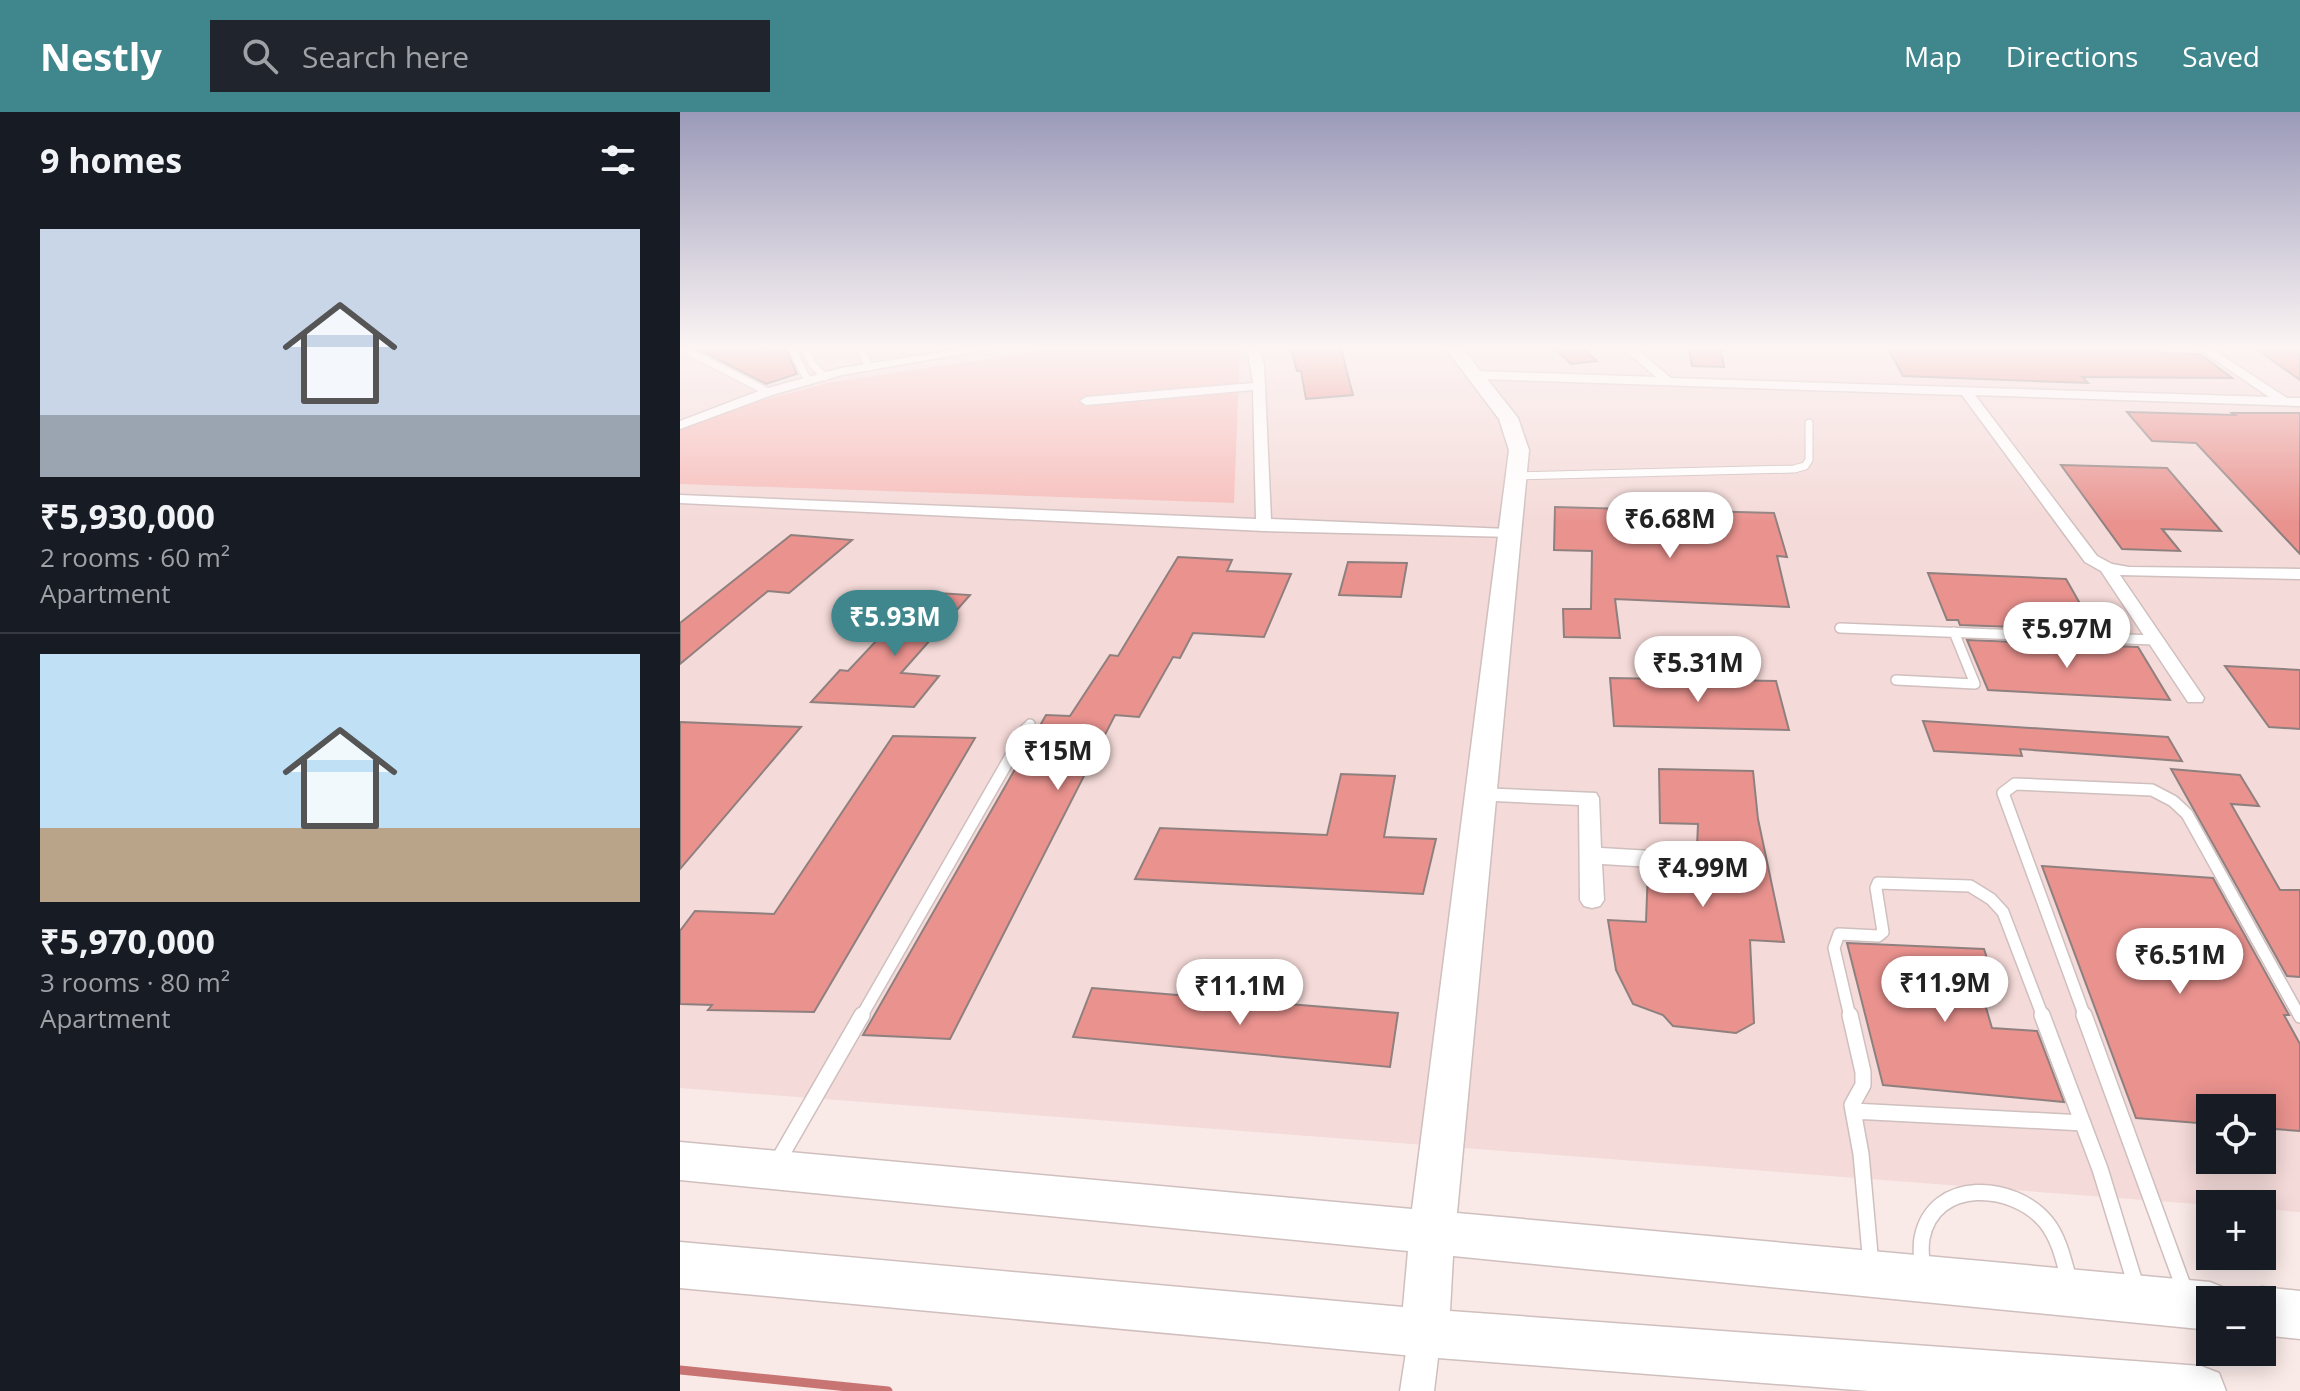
<!DOCTYPE html>
<html lang="en">
<head>
<meta charset="utf-8">
<style>
	body { margin:0; font-family:"Open Sans",sans-serif; background:#20242c; color:#f1f3f6; height:100vh; display:flex; flex-direction:column; font-size:30px; white-space:nowrap }
	* { box-sizing:border-box; margin:0 }
	p { font-size:26px; color:#9ea1a6 }
	.icon { flex:none; width:44px; height:44px; fill:none; stroke:currentColor; stroke-width:2; stroke-linecap:round; stroke-linejoin:round }
	.map { position:relative; flex:1; overflow:hidden }
	.panel { display:flex; flex-direction:column; background:#171b24; width:680px }
	.panel>* { flex:none }
	.controls { position:absolute; left:1516px; top:982px; display:grid; gap:16px }
	.controls a { display:grid; place-items:center; width:80px; height:80px; border-radius:0px; background:#171b24; box-shadow:0 4px 20px #0003; font-size:40px }
	.price { position:absolute; translate:-50% -68px; padding:0 18px; border-radius:28px; background:#fff; color:#222; font-size:26px; line-height:52px; filter:drop-shadow(0 2px 4px #0008) }
	.price::after { content:''; position:absolute; left:50%; top:48px; width:24px; height:18px; margin-left:-12px; background:inherit; clip-path:polygon(0 0,100% 0,50% 100%) }
	.price.current { background:#3f878d; color:#fff }
	ul { padding:0; list-style:none }
	li { display:grid; align-content:center; gap:16px; height:424px; padding:0 40px }
	li+li { border-top:2px solid #363941 }
	li span { display:grid; place-items:center; height:248px; border-radius:0px; color:#555 }
	li>.icon { margin-inline-start:auto }
	span .icon { width:144px; height:144px; fill:#fffc; stroke-width:1 }
	li b { font-size:34px }
	h2 { display:flex; justify-content:space-between; align-items:center; height:96px; padding:0 40px; font-size:34px }
	header { display:flex; align-items:center; gap:48px; box-sizing:border-box; height:112px; padding:0 40px; background:#3f878d; color:#fff }
	header strong { font-size:38px }
	nav { display:flex; gap:44px; margin-inline-start:auto; font-size:28px }
	.search { width:560px; height:72px; background:#20242c; display:flex; align-items:center; gap:20px; box-sizing:border-box; padding:0 28px; border-radius:0px; color:#9ea1a6; font-size:30px }
	main { display:flex; flex:1; min-height:0 }
	.map>svg:first-child { display:block }
	.built { fill:#f4dad8; fill-rule:evenodd }
	.green { fill:#f6bcb9 }
	.lines { fill:none; stroke-linecap:round; stroke-linejoin:round }
	.stream { stroke:#c87472; stroke-width:9 }
	.building { fill:#e9928e; stroke:#8f807f; stroke-width:2 }
	.lane-far3-casing { stroke:#cfbfbe; stroke-width:9 }
	.lane-far2-casing { stroke:#cfbfbe; stroke-width:12 }
	.lane-far1-casing { stroke:#cfbfbe; stroke-width:14 }
	.lane-casing { stroke:#cfbfbe; stroke-width:18 }
	.street-casing { stroke:#cfbfbe; stroke-width:3 }
	.secondary-casing { stroke:#cfbfbe; stroke-width:3 }
	.lane-far3 { stroke:#fff; stroke-width:7 }
	.lane-far2 { stroke:#fff; stroke-width:9 }
	.lane-far1 { stroke:#fff; stroke-width:11 }
	.lane { stroke:#fff; stroke-width:15 }
	.street { fill:#fff; fill-rule:evenodd }
	.secondary { fill:#fff; fill-rule:evenodd }
</style>
</head>
<body>
<header>
<strong>Nestly</strong>
<div class="search"><svg class="icon" aria-label="search" viewBox="0 0 24 24"><circle cx="10" cy="10" r="6"/><path d="M15 15l6 6"/></svg>Search here</div>
<nav><a>Map</a><a>Directions</a><a>Saved</a></nav>
</header>
<main>
<section class="panel">
<h2>9 homes<svg class="icon" aria-label="filters" viewBox="0 0 24 24"><path d="M4 7h16M4 17h16"/><circle cx="9" cy="7" r="2"/><circle cx="15" cy="17" r="2"/></svg></h2>
<ul>
<li><span style="background:linear-gradient(#c9d6e8 75%,#9aa5b1 0)"><svg class="icon" aria-label="home" viewBox="0 0 24 24"><path d="M3 11l9-7 9 7M6 9v11h12V9"/></svg></span><div><b>₹5,930,000</b><p>2 rooms · 60 m²</p><p>Apartment</p></div></li>
<li><span style="background:linear-gradient(#bfe0f5 70%,#b9a48a 0)"><svg class="icon" aria-label="home" viewBox="0 0 24 24"><path d="M3 11l9-7 9 7M6 9v11h12V9"/></svg></span><div><b>₹5,970,000</b><p>3 rooms · 80 m²</p><p>Apartment</p></div></li>
</ul>
</section>
<div class="map">
<svg width="1620" height="1279" viewBox="0 0 1620 1279">
	<rect width="100%" height="100%" fill="#f9e9e7"/>
	<path class="built" d="M0,233H1620V1100L1582,1097V1092L1530,1093L0,976ZM1530,996H1582V1048H1530Z"/>
	<path class="green" d="M396,233H560L554,391L0,372V318L79,289L148,271Z"/>
	<g class="lines">
		<path class="stream" d="M0,1258L208,1279"/>
	</g>
	<path class="building" d="M10,233H104L117,262L86,272Z
		M610,233H660L673,283L626,287L621,259H617Z
		M871,233H899L917,249L891,252Z
		M1008,233H1040L1044,255L1012,254Z
		M1206,233H1473L1481,241L1520,242L1552,266L1402,265L1408,271L1223,264Z
		M1571,233H1620V268Z
		M1447,300L1555,303L1552,301H1620V442L1516,331L1472,329Z
		M1381,353L1487,356L1541,419L1482,417L1500,439L1442,437Z
		M875,395L1094,401L1107,445L1097,444L1109,495L935,487L940,526L884,525L883,497H911L912,439L874,438Z
		M111,423L172,428L109,481L88,479L0,552V511Z
		M498,445L552,448L547,459L611,462L584,525L513,521L500,546L493,545L459,605L435,603L270,927L183,923L366,603L390,604L430,543L438,544Z
		M668,450L727,451L721,485L659,483Z
		M1248,461L1386,467L1415,518L1280,513L1278,508H1267Z
		M242,480L290,483L221,561L259,564L234,595L131,590L160,558L168,559Z
		M1287,528L1458,535L1490,588L1308,578Z
		M1545,554L1620,558V617L1589,615Z
		M930,566L1096,569L1109,618L934,614Z
		M1243,609L1488,625L1502,649L1340,637L1342,644L1254,639Z
		M0,610L121,615L0,757Z
		M213,624L295,626L134,900L28,898L32,893L0,892V819L15,799L94,802Z
		M979,657L1073,659L1078,707L1104,830L1070,828L1074,911L1056,921L993,914L983,903L953,892L936,858L928,808L966,810L968,758H1016L1018,712L980,711Z
		M1491,657L1560,663L1579,694L1551,692L1600,778H1620V865L1607,864Z
		M661,662L715,664L704,725L756,727L743,782L455,767L480,716L647,723Z
		M1362,754L1533,766L1609,903H1604L1620,932V1019L1582,1016V996H1530V1012L1456,1006Z
		M1167,831L1304,837L1319,883L1302,882L1312,916L1357,919L1384,990L1203,973Z
		M412,876L718,901L710,955L393,925Z"/>
	<g class="lines">
		<defs>
			<path id="lane-far3" d="M110,233L128,269
				M123,233L132,252L145,265
				M179,233L189,255
				M0,235L88,280
				M835,364L1114,357L1125,354L1129,348V311"/>
			<path id="lane-far2" d="M1160,516L1474,528
				M1216,568L1295,572L1274,520
				M346,618L350,612"/>
			<path id="lane-far1" d="M181,905L347,616
				M1170,905L1154,836L1159,822L1198,824L1203,820L1196,776L1198,771L1290,774L1311,787L1323,800L1363,905
				M1405,905L1323,681L1335,672L1472,678L1493,689L1507,702L1620,905"/>
			<path id="lane" d="M1170,903L1183,960V973L1172,993L1181,1042L1191,1153
				M1362,903L1420,1057L1456,1174
				M1404,903L1505,1179
				M1173,999L1403,1011
				M98,1049L182,903
				M1242,1157C1242,1147 1240,1136 1242,1126C1254,1065 1334,1071 1366,1110C1379,1126 1384,1149 1389,1168"/>
			<path id="street" d="M306,233H332L162,263L92,283L0,317V309L84,277L161,256Z
				M567,233H579L584,253L591,407L828,417L836,422L833,425L584,419L0,391V383L576,407L573,278L406,293L400,289L406,285L573,271Z
				M939,233H952L991,266L1589,285L1513,233H1526L1607,286H1620V294L1295,283L1417,444L1432,452L1449,455L1620,457V467L1440,463L1524,586L1522,590H1508L1421,459L1405,450L1282,283L797,267L791,263L797,259L976,265Z
				M800,676L916,681L919,686L921,736L972,739L980,741L983,747L980,753L972,755L922,752L924,788L920,794L912,796L904,794L900,788L899,693L793,688L790,683Z
				M745,1205L756,1210L761,1221L754,1279H720L729,1221L734,1210Z"/>
			<path id="secondary" d="M763,233H780L838,306L849,338L777,1101L1530,1170L1547,1177L1551,1188H1530V1218L773,1144L770,1199L1521,1254L1539,1261L1546,1279H1189L745,1245L0,1176V1130L723,1195L728,1139L0,1068V1030L732,1097L829,338L819,307Z
				M1582,1175L1620,1179V1227L1582,1223V1188H1563L1565,1182Z"/>
		</defs>
		<use href="#lane-far3" class="lane-far3-casing"/>
		<use href="#lane-far2" class="lane-far2-casing"/>
		<use href="#lane-far1" class="lane-far1-casing"/>
		<use href="#lane" class="lane-casing"/>
		<use href="#street" class="street-casing"/>
		<use href="#secondary" class="secondary-casing"/>
		<use href="#lane-far3" class="lane-far3"/>
		<use href="#lane-far2" class="lane-far2"/>
		<use href="#lane-far1" class="lane-far1"/>
		<use href="#lane" class="lane"/>
		<use href="#street" class="street"/>
		<use href="#secondary" class="secondary"/>
	</g>
	<linearGradient id="sky" x2="0" y2="1"><stop stop-color="#9b9ab9"/><stop offset="0.57" stop-color="#fcf5f4"/><stop offset="1" stop-color="#fcf5f4" stop-opacity="0"/></linearGradient>
	<rect width="1620" height="412" fill="url(#sky)"/>
</svg>
<div class="controls">
<a><svg class="icon" aria-label="locate" viewBox="0 0 24 24"><circle cx="12" cy="12" r="6"/><path d="M12 2v4M12 18v4M2 12h4M18 12h4"/></svg></a>
<a>+</a>
<a>−</a>
</div>
<b class="price" style="left:990px;top:448px">₹6.68M</b>
<b class="price current" style="left:215px;top:546px">₹5.93M</b>
<b class="price" style="left:1387px;top:558px">₹5.97M</b>
<b class="price" style="left:1018px;top:592px">₹5.31M</b>
<b class="price" style="left:378px;top:680px">₹15M</b>
<b class="price" style="left:1023px;top:797px">₹4.99M</b>
<b class="price" style="left:1500px;top:884px">₹6.51M</b>
<b class="price" style="left:1265px;top:912px">₹11.9M</b>
<b class="price" style="left:560px;top:915px">₹11.1M</b>
</div>
</main>
</body>
</html>
